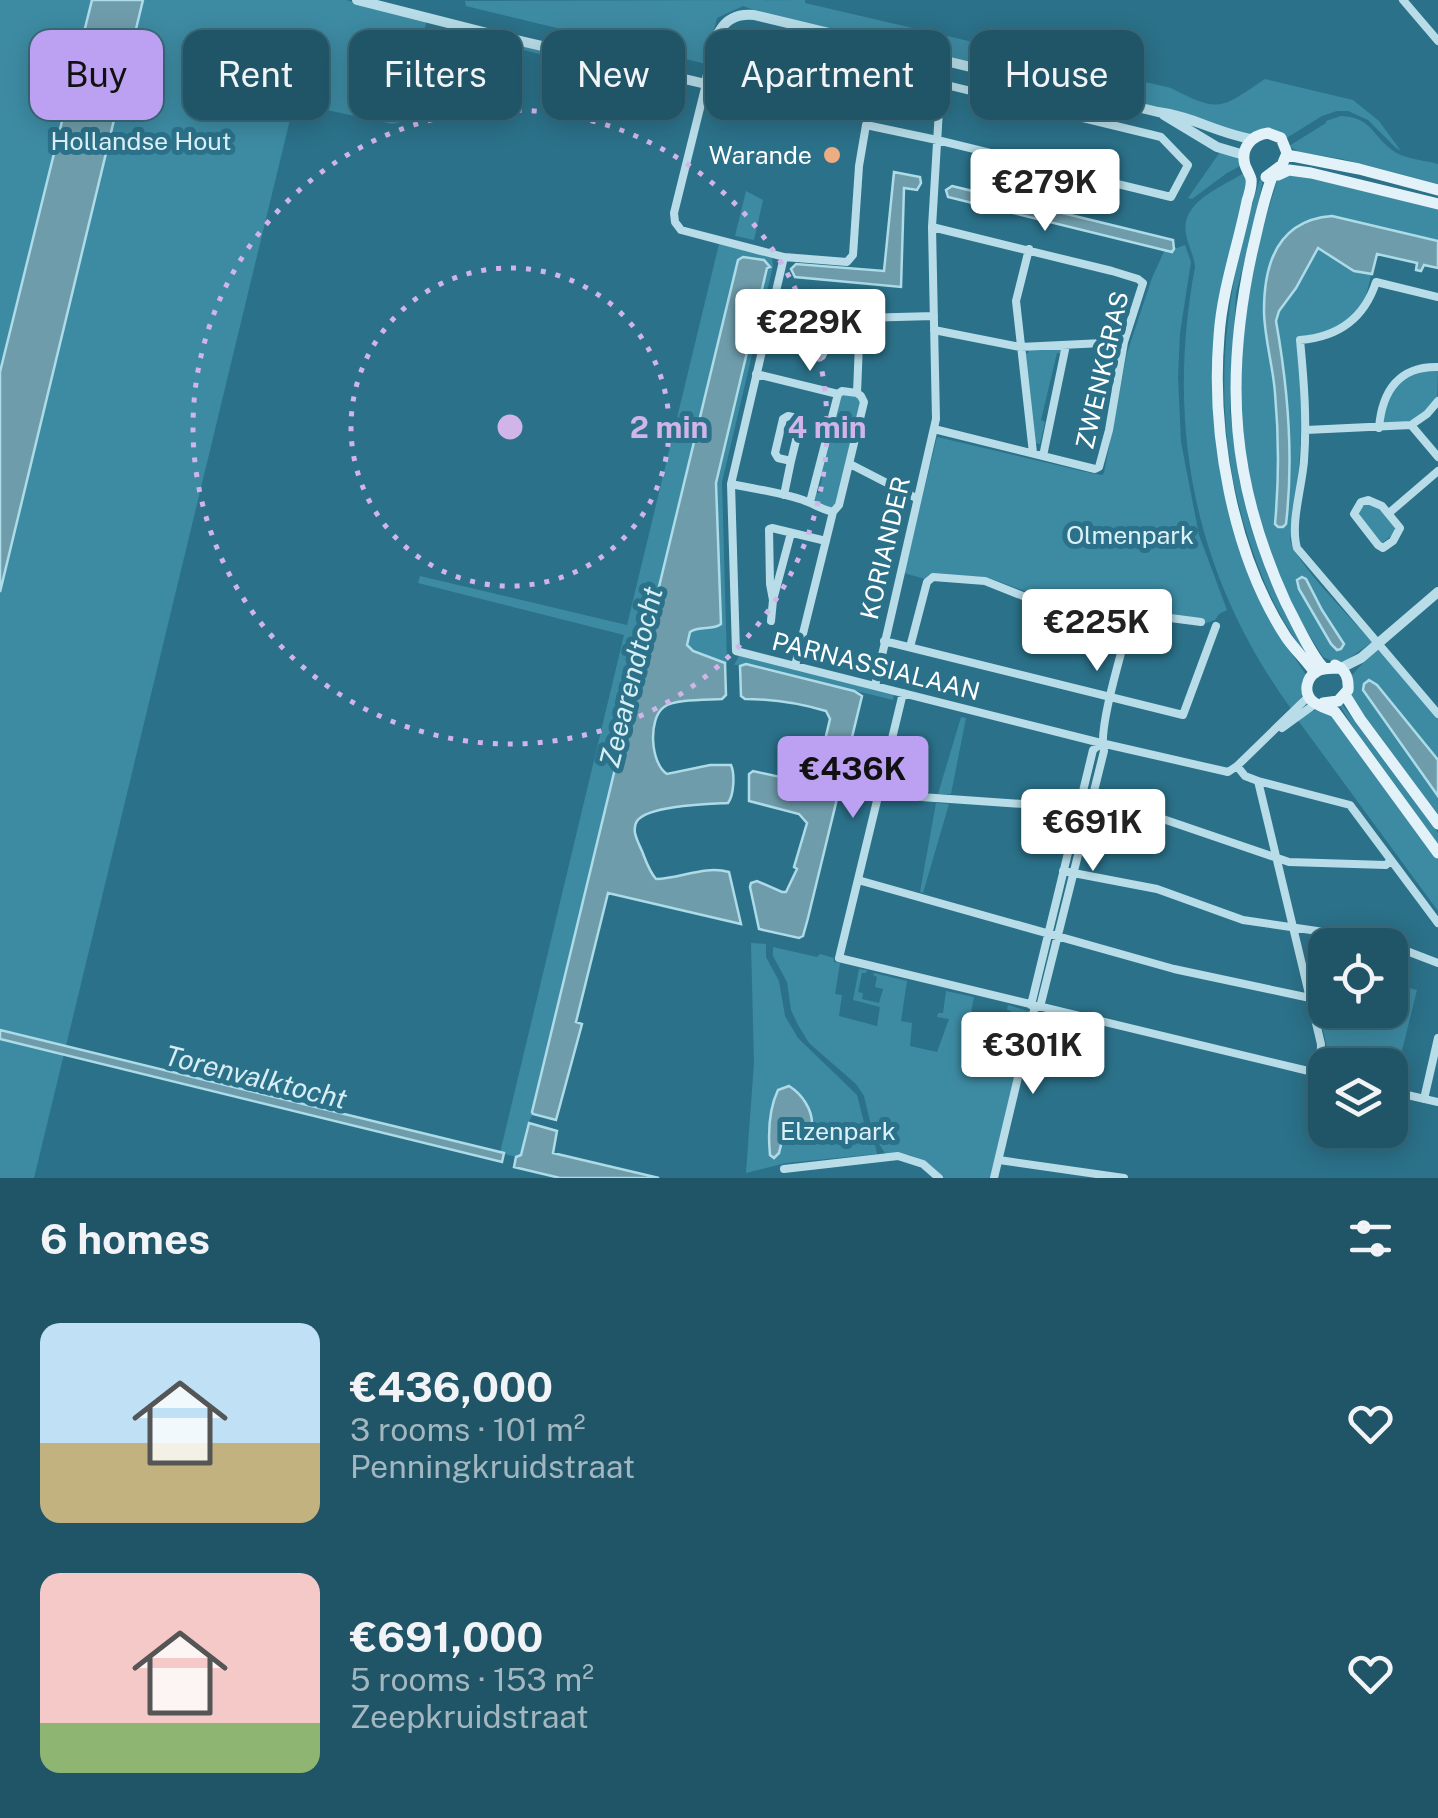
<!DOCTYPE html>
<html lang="en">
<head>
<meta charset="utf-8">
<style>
	body { margin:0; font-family:"Public Sans",sans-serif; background:#285b6d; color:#f1f3f6; height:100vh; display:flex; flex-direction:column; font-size:38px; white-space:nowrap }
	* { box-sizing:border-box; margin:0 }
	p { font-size:32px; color:#a2b7c0 }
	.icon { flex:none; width:55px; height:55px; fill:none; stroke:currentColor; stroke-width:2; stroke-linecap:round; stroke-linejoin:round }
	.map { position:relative; height:1178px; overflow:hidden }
	.sheet { display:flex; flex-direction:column; background:#205567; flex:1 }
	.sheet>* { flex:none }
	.top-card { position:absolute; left:30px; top:30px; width:1380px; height:90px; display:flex; gap:20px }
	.controls { position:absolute; left:1308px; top:928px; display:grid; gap:20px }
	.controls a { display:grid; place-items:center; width:100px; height:100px; border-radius:20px; background:#205567; box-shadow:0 5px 25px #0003,0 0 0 2px #3d6b7b; font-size:50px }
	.price { position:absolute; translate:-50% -85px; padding:0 22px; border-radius:10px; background:#fff; color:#222; font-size:32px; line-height:65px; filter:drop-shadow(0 2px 5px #0008) }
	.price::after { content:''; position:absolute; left:50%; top:60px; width:30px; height:22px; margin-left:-15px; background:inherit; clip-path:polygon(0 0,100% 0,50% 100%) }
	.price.on { background:#bca0f2; color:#111 }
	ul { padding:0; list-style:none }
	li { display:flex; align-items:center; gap:30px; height:250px; padding:0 40px }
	li span { display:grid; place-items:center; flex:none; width:280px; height:200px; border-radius:20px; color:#555 }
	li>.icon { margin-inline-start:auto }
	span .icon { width:120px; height:120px; fill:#fffc; stroke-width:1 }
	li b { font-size:42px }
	h2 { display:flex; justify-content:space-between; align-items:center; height:120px; padding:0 40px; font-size:42px }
	.chip { padding:0 35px; border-radius:20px; background:#205567; box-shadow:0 5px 25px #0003,0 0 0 2px #3d6b7b; font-size:35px; line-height:90px }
	.chip.on { background:#bca0f2; color:#111 }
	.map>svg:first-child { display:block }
	.green { fill:#3d8ba3; fill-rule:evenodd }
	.water { fill:#6f9cab; stroke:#addbe8; stroke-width:2.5 }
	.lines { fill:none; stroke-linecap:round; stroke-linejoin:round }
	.minor { stroke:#b8dde8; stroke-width:8 }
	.tertiary { stroke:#b8dde8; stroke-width:10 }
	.secondary { stroke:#e2f2f8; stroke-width:11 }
	.ring { fill:none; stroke:#d1b5e9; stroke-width:5; stroke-dasharray:5 10 }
	.poi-dot { fill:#eeac81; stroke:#2b7189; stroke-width:4 }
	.labels { text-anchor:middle; stroke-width:10; stroke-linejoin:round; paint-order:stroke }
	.park-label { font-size:25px; fill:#dcf1f7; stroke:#2b7189 }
	.poi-label { font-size:25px; fill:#fff; stroke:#2b7189; text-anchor:end }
	.street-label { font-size:25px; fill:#fff; stroke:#2b7189 }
	.water-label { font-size:28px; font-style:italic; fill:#d6eef4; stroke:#2b7189 }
	.centre { fill:#d1b5e9; stroke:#2b7189; stroke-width:5 }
	.ring-label { font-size:30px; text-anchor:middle; font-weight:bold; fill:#d1b5e9; stroke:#2b7189; stroke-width:10; stroke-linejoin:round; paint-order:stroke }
</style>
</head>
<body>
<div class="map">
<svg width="1438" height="1178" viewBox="0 0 1438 1178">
	<rect width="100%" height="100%" fill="#2b7189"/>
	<path class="green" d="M0,0H346L427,20L401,122L392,124L294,103L34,1178H0Z
		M805,0V3L1171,88C1221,114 1221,108 1265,79L1353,100L1379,121L1401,151L1395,147L1368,120L1348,111H1337L1322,116L1285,139L1250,135L760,12L743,6L717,18L706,64L466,6L465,1Z
		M472,30L663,77L661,84L471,37Z
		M1341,116C1371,117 1372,135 1392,150C1403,159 1424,160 1438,164V184L1342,159L1299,152L1289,146L1326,123V121Z
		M1220,152C1230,155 1238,155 1242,165L1227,173L1192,199L1188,198Z
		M1245,172L1248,180L1219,301L1222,480L1284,642L1306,675L1301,700L1292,710C1195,577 1165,428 1195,267C1194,255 1188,246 1186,234C1180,201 1223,187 1245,172Z
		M1289,173L1438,209V241L1355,221L1373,268L1365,300L1345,325L1318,337L1296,338C1305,406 1301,473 1290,540C1295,562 1355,622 1372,642L1344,662L1332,661L1323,657L1303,625L1279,579L1256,516L1242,449L1240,345L1260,237L1278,178ZM1278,333L1286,386L1290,483L1288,502L1275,524C1279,460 1278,398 1267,336Z
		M1260,179L1263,180L1253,229L1236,293L1230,411L1239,479L1250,525L1268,575L1317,667C1284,630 1264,587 1249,540C1209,419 1221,299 1260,179Z
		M746,191L763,200L754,240L735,236Z
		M719,244L772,257L773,266L722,482L727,663L693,651L687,645L690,632C700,626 712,631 721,624L716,483L768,266L764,260L743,257L738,260L532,1111L533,1114L527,1125L521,1155L517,1157L500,1153L624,635L418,583L420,576L627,625Z
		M1167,245L1177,248L1185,245L1191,262L1180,333L1178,377L1181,442L1199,535L1227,610L1219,614L1215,620L1204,624L1136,610L1132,603L1074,596L1069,609L1050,606V600L986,577L933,574L928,575L925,579L904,573L937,437L1086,472L1102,475L1104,473L1127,353L1152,278Z
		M1057,348L1060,349L1063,354L1057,353L1041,420L1045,422L1040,444L1034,443L1030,391L1028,390L1024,354L1028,353L1029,350Z
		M1425,371H1438L1437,400C1416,419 1410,426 1380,424C1390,394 1393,380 1425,371Z
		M842,394L857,396L861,400L837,505L831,509L815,501L816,493H819L823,473L821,472Z
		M1374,503L1399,529L1381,544L1358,513L1363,505Z
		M1377,648L1438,718V760L1377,685L1363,686L1438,796V819L1351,698L1352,675Z
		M739,656L894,694L893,700L747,664L734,665Z
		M1341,703L1438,833V844L1364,745L1339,704Z
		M1317,710L1331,712L1438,860V911L1297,719L1311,711Z
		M961,717L966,718L951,794H938Z
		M936,803L949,804L923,893L920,892Z
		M751,943L766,944V957L779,981L785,1016L798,1038L857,1095L867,1134L875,1145L877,1154L786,1163L746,1173L754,1063ZM793,1088C804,1105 820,1114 805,1135L802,1133V1127L798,1124C779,1126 784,1142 777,1156L769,1148L773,1100Z
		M773,947L817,957L820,954L834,958V962L840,963L835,994L842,995L839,1016L877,1026L880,1007L853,1000L859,969L867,970L866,973H862L858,992L863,993L862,999L879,1003L883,989L875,987L877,977L873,975L874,973L907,981L901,1021L912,1023L910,1046L937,1052L949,1019L937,1017L938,1013H943L946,991L974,997L965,1044L975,1047L972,1067L1010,1075L1021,1044L1024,1045L990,1178H943C929,1161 907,1149 886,1155L873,1134L864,1096L856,1084L809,1043L798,1025L791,1010L787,982L773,956Z
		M1307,963L1325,967V1010H1390V983L1417,990L1394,1083L1390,1084V1065H1327L1326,1043Z
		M1008,1005L1031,1012L1024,1042L1003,1039V1033H1007L1011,1011L1007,1010Z"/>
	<path class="water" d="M92,0H143L0,592V372Z
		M894,172L920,177L921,183L917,190L904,188L901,287L795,277L791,269L796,264L884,271Z
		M952,186L1173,240L1174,249L1172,252L948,197L946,190Z
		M1332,216L1438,241V268L1424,265L1421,271L1416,270L1417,263L1377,254L1372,274L1354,271L1318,248L1296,288L1279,311L1276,321C1288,388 1294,456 1286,524L1283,527H1278L1275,524C1279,480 1279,437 1275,393C1273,365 1264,337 1264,310C1264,262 1279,220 1332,216Z
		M743,257L764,260L770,267L767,268L716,483L721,624C712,631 700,625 690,632L687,645L693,651L725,663L726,695L722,699C708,700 674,699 664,707C648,718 650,763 667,774L710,765H731C735,774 734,795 728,803C710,804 648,805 637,821C631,830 638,842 642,851C646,861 649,871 656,879C680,879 704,865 729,872L741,924L608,893L576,1022L582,1024L556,1120L533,1114L532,1112L738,260Z
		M1302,577L1306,579L1322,610L1344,644L1341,649L1337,650L1331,644L1299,589L1297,580Z
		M746,664L854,691L862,696L808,918L803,936L799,938L759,929L750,887L751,883L757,881L782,892H786L797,869L794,867L807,823L799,814L749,801V774L753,771L803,782L810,780L817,774L830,719L826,711C799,703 773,699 745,699L741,696L740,666Z
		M1369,680L1377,685L1438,760V796L1363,690L1364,684Z
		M0,1030L504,1153L502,1162L0,1039Z
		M789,1086C802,1094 813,1110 812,1126C806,1134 800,1142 789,1142L802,1133V1127L797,1124L785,1128L779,1153L774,1158L770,1155C768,1134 769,1109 778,1090Z
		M529,1123L557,1131L553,1153L659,1178H560L514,1167L516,1157L521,1155Z"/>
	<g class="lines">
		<path class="minor" d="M1403,0L1438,41
			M730,90L741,38L744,36L1153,135L1161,137L1188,165L1171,197L937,140L866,125L859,166L853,255L847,262L784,257L681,230L675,222L674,213L706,84L788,104
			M932,227L1112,271L1138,279L1143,283L1124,342L1109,430L1099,467L1095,469L934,429
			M1029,249L1016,301L1033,453
			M784,257L731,484L736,651L1101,743L1228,772L1237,766L1309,696
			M1438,297L1376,282C1364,319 1338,337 1300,340C1304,381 1307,420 1304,461C1302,487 1290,524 1297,548L1438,714
			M825,314L824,352L822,356L804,353L800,347L811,312L860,318L934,316
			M934,330L1020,347L1124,342
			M756,374L838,394
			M1411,425L1427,414L1438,401
			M1379,428C1382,391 1399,366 1438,367
			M1306,430L1411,425L1438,457
			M1043,456L1066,345
			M850,464L916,498
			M731,484C755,489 779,492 803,500C814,504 821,509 833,512
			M784,495L791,461L778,458L775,453L783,419L788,416L797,418L800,424L791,461
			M1368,500L1382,506L1400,528L1393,541L1383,548L1378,545L1354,514L1361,502Z
			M810,502L838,394L842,391L857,393
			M1389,513L1438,471
			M791,533L773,600L770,584L769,529L772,528L826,541
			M1074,599L1128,606L1132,613L1201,622
			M771,621L773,600
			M884,641L1183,715L1216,626
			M910,647L927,582L933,577L985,581L1048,606
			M795,666L833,512L839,505L864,402L861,396L857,393L860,318
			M875,686L936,419L932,227L942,59
			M903,693L839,958L1325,1075
			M1282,728L1315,704
			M1237,766L1245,776L1258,781L1350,805L1438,923
			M1258,781L1321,1044L1320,1074
			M878,794L1079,808L1160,818L1289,862L1386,865L1390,861
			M1063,871L1157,889L1243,920L1378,940L1438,963
			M858,880L1174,969L1310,998
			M1031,1005L1093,750L1101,743
			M1040,1007L1104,751C1097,729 1125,641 1132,613
			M1390,1091L1438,1102
			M1424,1099L1438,1038
			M999,1160L1124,1178
			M784,1169L898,1156L923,1164L939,1178
			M994,1178L1035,1006"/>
		<path class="tertiary" d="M357,0L503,37L706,84C713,54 712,11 754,15L1158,112C1192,116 1219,134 1252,139
			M1164,115L1217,147L1244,155
			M1341,668L1361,658L1438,592"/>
		<path class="secondary" d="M1287,155L1359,169L1438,190
			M1278,175L1289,170L1311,173L1438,204
			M1266,177L1282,165L1287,153L1281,138L1268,133C1252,135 1240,148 1245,165C1245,166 1251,177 1251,179C1252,185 1249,195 1247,201C1238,246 1222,290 1219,336C1211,433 1232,554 1286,637C1295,650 1306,660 1315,673
			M1272,177C1263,201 1258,227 1252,252C1224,380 1231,483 1286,603C1294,618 1313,660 1325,669
			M1341,668C1333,669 1323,667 1316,672C1311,675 1308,680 1307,686C1305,704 1323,706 1335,712L1438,853
			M1345,695L1360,719L1438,824
			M1323,703L1338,701L1348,690C1349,678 1346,670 1335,665"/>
	</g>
	<g class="ring">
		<circle cx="510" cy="427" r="159"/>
		<circle cx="510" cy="427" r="317"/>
	</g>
	<circle class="poi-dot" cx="832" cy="155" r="10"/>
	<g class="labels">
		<g class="park-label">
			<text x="141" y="150">Hollandse Hout</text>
			<text x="1130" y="544">Olmenpark</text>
			<text x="838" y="1140">Elzenpark</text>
		</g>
		<g class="poi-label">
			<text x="812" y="164">Warande</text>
		</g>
		<g class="street-label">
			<text transform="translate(1102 370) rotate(-77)" y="9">ZWENKGRAS</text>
			<text transform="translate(885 548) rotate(-77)" y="9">KORIANDER</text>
			<text transform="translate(876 666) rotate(14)" y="9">PARNASSIALAAN</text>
		</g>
		<g class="water-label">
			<text transform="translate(631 677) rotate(-76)" y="10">Zeearendtocht</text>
			<text transform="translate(256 1077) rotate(14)" y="10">Torenvalktocht</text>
		</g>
	</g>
	<circle cx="510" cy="427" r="15" class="centre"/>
	<g class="ring-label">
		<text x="669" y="438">2 min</text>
		<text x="827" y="438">4 min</text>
	</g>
</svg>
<div class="controls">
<a><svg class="icon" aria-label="locate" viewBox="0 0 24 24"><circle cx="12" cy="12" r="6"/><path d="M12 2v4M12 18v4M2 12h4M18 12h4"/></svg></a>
<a><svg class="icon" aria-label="layers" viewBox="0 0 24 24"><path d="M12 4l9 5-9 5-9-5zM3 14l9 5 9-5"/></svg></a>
</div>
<b class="price" style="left:1045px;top:234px">€279K</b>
<b class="price" style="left:810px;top:374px">€229K</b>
<b class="price" style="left:1097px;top:674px">€225K</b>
<b class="price on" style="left:853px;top:821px">€436K</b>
<b class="price" style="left:1093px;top:874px">€691K</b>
<b class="price" style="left:1033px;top:1097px">€301K</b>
<div class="top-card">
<a class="chip on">Buy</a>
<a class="chip">Rent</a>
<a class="chip">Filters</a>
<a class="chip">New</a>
<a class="chip">Apartment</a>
<a class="chip">House</a>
</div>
</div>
<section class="sheet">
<h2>6 homes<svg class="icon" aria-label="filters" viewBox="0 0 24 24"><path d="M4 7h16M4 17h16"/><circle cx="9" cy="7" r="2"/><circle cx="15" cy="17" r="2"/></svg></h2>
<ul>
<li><span style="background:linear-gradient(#bfe0f5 60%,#c2b280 0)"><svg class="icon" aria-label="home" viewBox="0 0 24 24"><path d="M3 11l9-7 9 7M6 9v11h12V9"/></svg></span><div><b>€436,000</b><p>3 rooms · 101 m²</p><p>Penningkruidstraat</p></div><svg class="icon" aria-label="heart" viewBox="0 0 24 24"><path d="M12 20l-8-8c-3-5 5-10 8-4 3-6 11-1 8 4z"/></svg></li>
<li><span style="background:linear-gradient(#f6c9c9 75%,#8fb573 0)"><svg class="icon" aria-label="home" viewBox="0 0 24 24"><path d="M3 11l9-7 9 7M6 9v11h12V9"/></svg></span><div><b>€691,000</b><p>5 rooms · 153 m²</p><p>Zeepkruidstraat</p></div><svg class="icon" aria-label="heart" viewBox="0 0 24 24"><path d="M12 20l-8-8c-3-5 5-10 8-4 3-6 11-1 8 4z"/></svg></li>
</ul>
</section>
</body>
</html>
